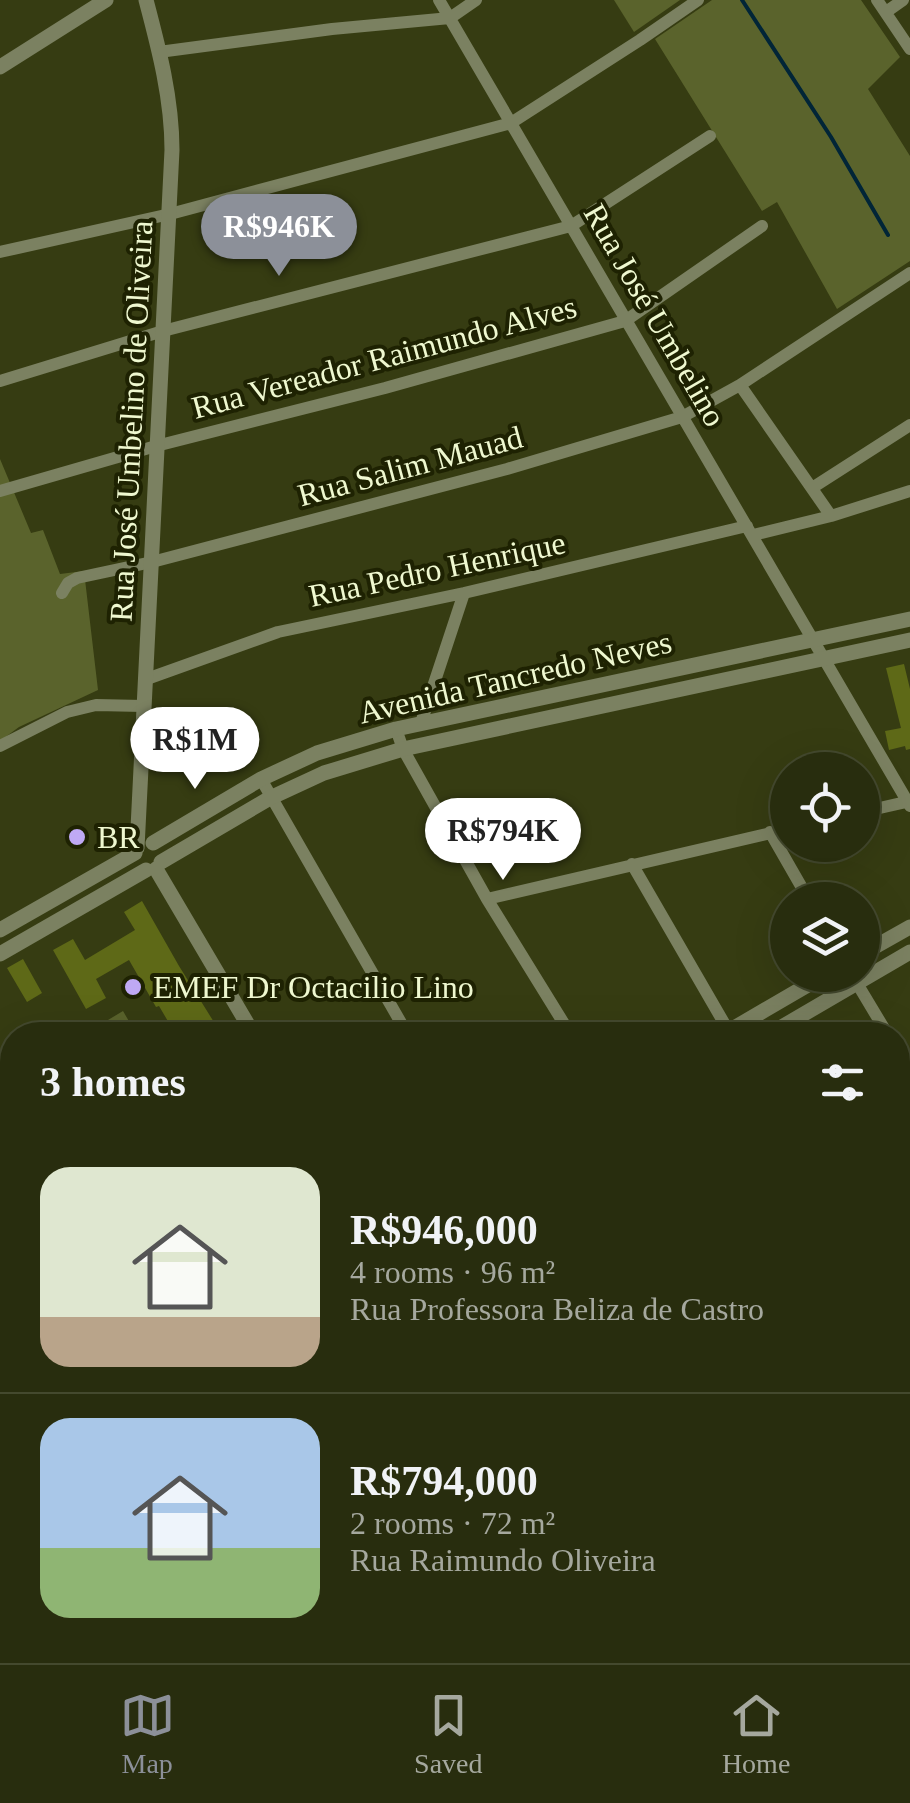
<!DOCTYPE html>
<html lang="en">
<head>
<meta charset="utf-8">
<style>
	body { margin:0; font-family:"Times New Roman",serif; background:#303517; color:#f1f3f6; height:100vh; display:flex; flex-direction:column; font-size:38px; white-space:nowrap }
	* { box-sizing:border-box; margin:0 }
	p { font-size:32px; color:#a5a89e }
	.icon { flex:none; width:55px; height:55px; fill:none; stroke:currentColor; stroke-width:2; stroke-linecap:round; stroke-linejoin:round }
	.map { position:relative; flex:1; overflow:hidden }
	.panel { position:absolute; left:0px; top:1022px; width:910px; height:642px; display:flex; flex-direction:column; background:#282d0e; border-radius:40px 40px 0 0; box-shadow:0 10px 40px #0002,0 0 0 2px #44492e }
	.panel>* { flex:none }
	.tools { position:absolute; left:770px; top:752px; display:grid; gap:20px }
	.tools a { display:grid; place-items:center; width:110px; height:110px; border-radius:50%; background:#282d0e; box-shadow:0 10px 40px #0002,0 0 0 2px #44492e; font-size:50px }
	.price { position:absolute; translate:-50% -85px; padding:0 22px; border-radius:35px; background:#fff; color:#222; font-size:32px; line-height:65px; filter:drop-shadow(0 2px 5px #0008) }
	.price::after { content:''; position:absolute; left:50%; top:60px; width:30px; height:22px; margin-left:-15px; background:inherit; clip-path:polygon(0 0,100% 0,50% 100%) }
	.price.active { background:#8c9099; color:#fff }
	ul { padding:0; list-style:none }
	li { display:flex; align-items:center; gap:30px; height:250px; padding:0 40px }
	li+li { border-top:2px solid #44492e }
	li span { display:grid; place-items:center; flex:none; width:280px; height:200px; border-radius:30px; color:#555 }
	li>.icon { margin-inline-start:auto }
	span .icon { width:120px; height:120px; fill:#fffc; stroke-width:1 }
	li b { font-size:42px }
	h2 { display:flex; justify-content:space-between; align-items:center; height:120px; padding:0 40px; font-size:42px }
	.tab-bar { display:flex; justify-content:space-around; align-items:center; height:140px; border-top:2px solid #44492e; background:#282d0e; font-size:28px; color:#a5a89e }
	.tab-bar a { display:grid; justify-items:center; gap:5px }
	.tab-bar .active { color:#8c9099 }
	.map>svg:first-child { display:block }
	.green { fill:#5a632c }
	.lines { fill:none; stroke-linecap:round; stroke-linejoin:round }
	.stream { stroke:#012537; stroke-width:4 }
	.building { fill:#5e6917 }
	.minor { stroke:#7b8161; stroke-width:12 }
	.tertiary { stroke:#7b8161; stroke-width:15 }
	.poi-dot { fill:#bfa9f4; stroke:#1e2202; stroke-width:4 }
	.labels { text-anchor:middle; stroke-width:8; stroke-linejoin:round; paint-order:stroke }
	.street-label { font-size:32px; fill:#eff8d0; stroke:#1e2202 }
	.poi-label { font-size:32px; fill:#eff8d0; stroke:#1e2202; text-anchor:start }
</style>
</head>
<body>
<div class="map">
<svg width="910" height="1663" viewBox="0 0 910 1663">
	<rect width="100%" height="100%" fill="#363c12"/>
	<path class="green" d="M614,0H680L634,32Z
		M712,0H861L900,57L868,89L910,156V261L837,309L777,202L762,211L655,39Z
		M0,459L31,533L43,530L60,574L84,571L98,690L19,727L0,741Z
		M123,1011L137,1035H90L88,1032Z
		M904,1441L910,1451V1522L898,1546V1444Z
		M898,1588L910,1607V1663H390L408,1652H898Z
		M68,1653H258L241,1663H74Z"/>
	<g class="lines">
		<path class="stream" d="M742,0L831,137L888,235"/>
	</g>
	<path class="building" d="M904,664L910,689V749L906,750L905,746L889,750L885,731L901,728L886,668Z
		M142,901L179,966L222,1035H176L159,1006L156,1007L129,960L96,979L106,998L86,1009L53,950L73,939L85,960L135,930L124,912Z
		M23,959L42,993L27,1002L7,968Z
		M12,1140V1210L0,1189V1148Z
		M0,1223L12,1243V1260L0,1268Z
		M0,1367L12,1390L3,1397L12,1415V1440L0,1416Z"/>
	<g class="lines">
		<path class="minor" d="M439,0L910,806
			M877,0L910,49
			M886,12L903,0
			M159,52L332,29L450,18L476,0
			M0,252L170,214L511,123L640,40L698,0
			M0,381L163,331L571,226L710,136
			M740,385L831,516
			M812,488L910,425
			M0,491L156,446L385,388L625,321L762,226
			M753,535L831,516L910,491
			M62,593L68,583L77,578L152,562L507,469L682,417L740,385L910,273
			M144,680L278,632L464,593L747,526
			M421,723L464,593
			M396,729L403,749L487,899L571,1035
			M0,746L67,712L96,705L143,706
			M261,779L408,1035
			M862,812L910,801
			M770,832L809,900
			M632,864L731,1035
			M487,899L788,829
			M852,975L888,1035
			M898,1052L910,1073
			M0,1129L12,1122
			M0,1291L12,1284
			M898,1326L910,1347
			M898,1432L910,1425
			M0,1438L12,1459
			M910,1544L903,1566L910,1582
			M0,1552L12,1574
			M0,1641L12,1633
			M58,1652L64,1663
			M385,1663L404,1652"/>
		<path class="tertiary" d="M0,67L106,0
			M153,843L261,779L317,753L396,729L910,619
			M137,848L172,150C172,99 159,49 146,0
			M161,862L270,798L324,773L403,749L910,640
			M156,869L254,1035
			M0,930L135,853
			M0,954L146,870
			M862,954L910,927
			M722,1035L825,975
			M768,1035L910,952
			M0,1458L12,1452
			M0,1479L12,1473
			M615,1652L621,1663"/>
	</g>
	<g class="poi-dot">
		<circle cx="77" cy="837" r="10"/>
		<circle cx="133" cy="987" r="10"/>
	</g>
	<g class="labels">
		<g class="street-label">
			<text transform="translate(655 315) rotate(60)" y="11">Rua José Umbelino</text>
			<text transform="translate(384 357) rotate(-15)" y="11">Rua Vereador Raimundo Alves</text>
			<text transform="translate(131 421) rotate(-87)" y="11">Rua José Umbelino de Oliveira</text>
			<text transform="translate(410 466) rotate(-15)" y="11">Rua Salim Mauad</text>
			<text transform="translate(437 569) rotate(-12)" y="11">Rua Pedro Henrique</text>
			<text transform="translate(515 677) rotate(-13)" y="11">Avenida Tancredo Neves</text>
		</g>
		<g class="poi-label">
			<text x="97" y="848">BR</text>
			<text x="153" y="998">EMEF Dr Octacilio Lino</text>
		</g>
	</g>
</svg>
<div class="tools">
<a><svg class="icon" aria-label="locate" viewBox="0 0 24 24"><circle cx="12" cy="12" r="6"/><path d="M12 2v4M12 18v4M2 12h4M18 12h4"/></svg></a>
<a><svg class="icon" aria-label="layers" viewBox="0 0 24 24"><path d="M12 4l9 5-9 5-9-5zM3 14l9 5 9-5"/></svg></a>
</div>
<b class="price active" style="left:279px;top:279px">R$946K</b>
<b class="price" style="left:195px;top:792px">R$1M</b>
<b class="price" style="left:503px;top:883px">R$794K</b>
<section class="panel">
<h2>3 homes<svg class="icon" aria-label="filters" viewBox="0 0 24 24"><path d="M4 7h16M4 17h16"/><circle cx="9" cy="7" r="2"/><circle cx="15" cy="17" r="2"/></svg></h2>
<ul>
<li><span style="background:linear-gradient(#dfe7d0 75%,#b9a48a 0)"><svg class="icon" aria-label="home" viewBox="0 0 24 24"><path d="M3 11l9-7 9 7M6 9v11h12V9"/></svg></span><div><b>R$946,000</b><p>4 rooms · 96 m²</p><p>Rua Professora Beliza de Castro</p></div></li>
<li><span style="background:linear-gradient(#a9c7e8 65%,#8fb573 0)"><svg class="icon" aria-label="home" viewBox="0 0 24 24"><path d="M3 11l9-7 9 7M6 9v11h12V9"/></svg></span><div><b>R$794,000</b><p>2 rooms · 72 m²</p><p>Rua Raimundo Oliveira</p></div></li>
</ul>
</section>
</div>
<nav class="tab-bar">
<a class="active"><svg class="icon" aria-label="map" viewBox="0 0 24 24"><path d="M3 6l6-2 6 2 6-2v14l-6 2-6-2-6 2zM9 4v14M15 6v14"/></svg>Map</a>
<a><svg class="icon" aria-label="saved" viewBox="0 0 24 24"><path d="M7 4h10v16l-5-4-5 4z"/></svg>Saved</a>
<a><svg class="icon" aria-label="home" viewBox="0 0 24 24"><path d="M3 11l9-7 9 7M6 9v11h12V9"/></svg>Home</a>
</nav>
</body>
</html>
